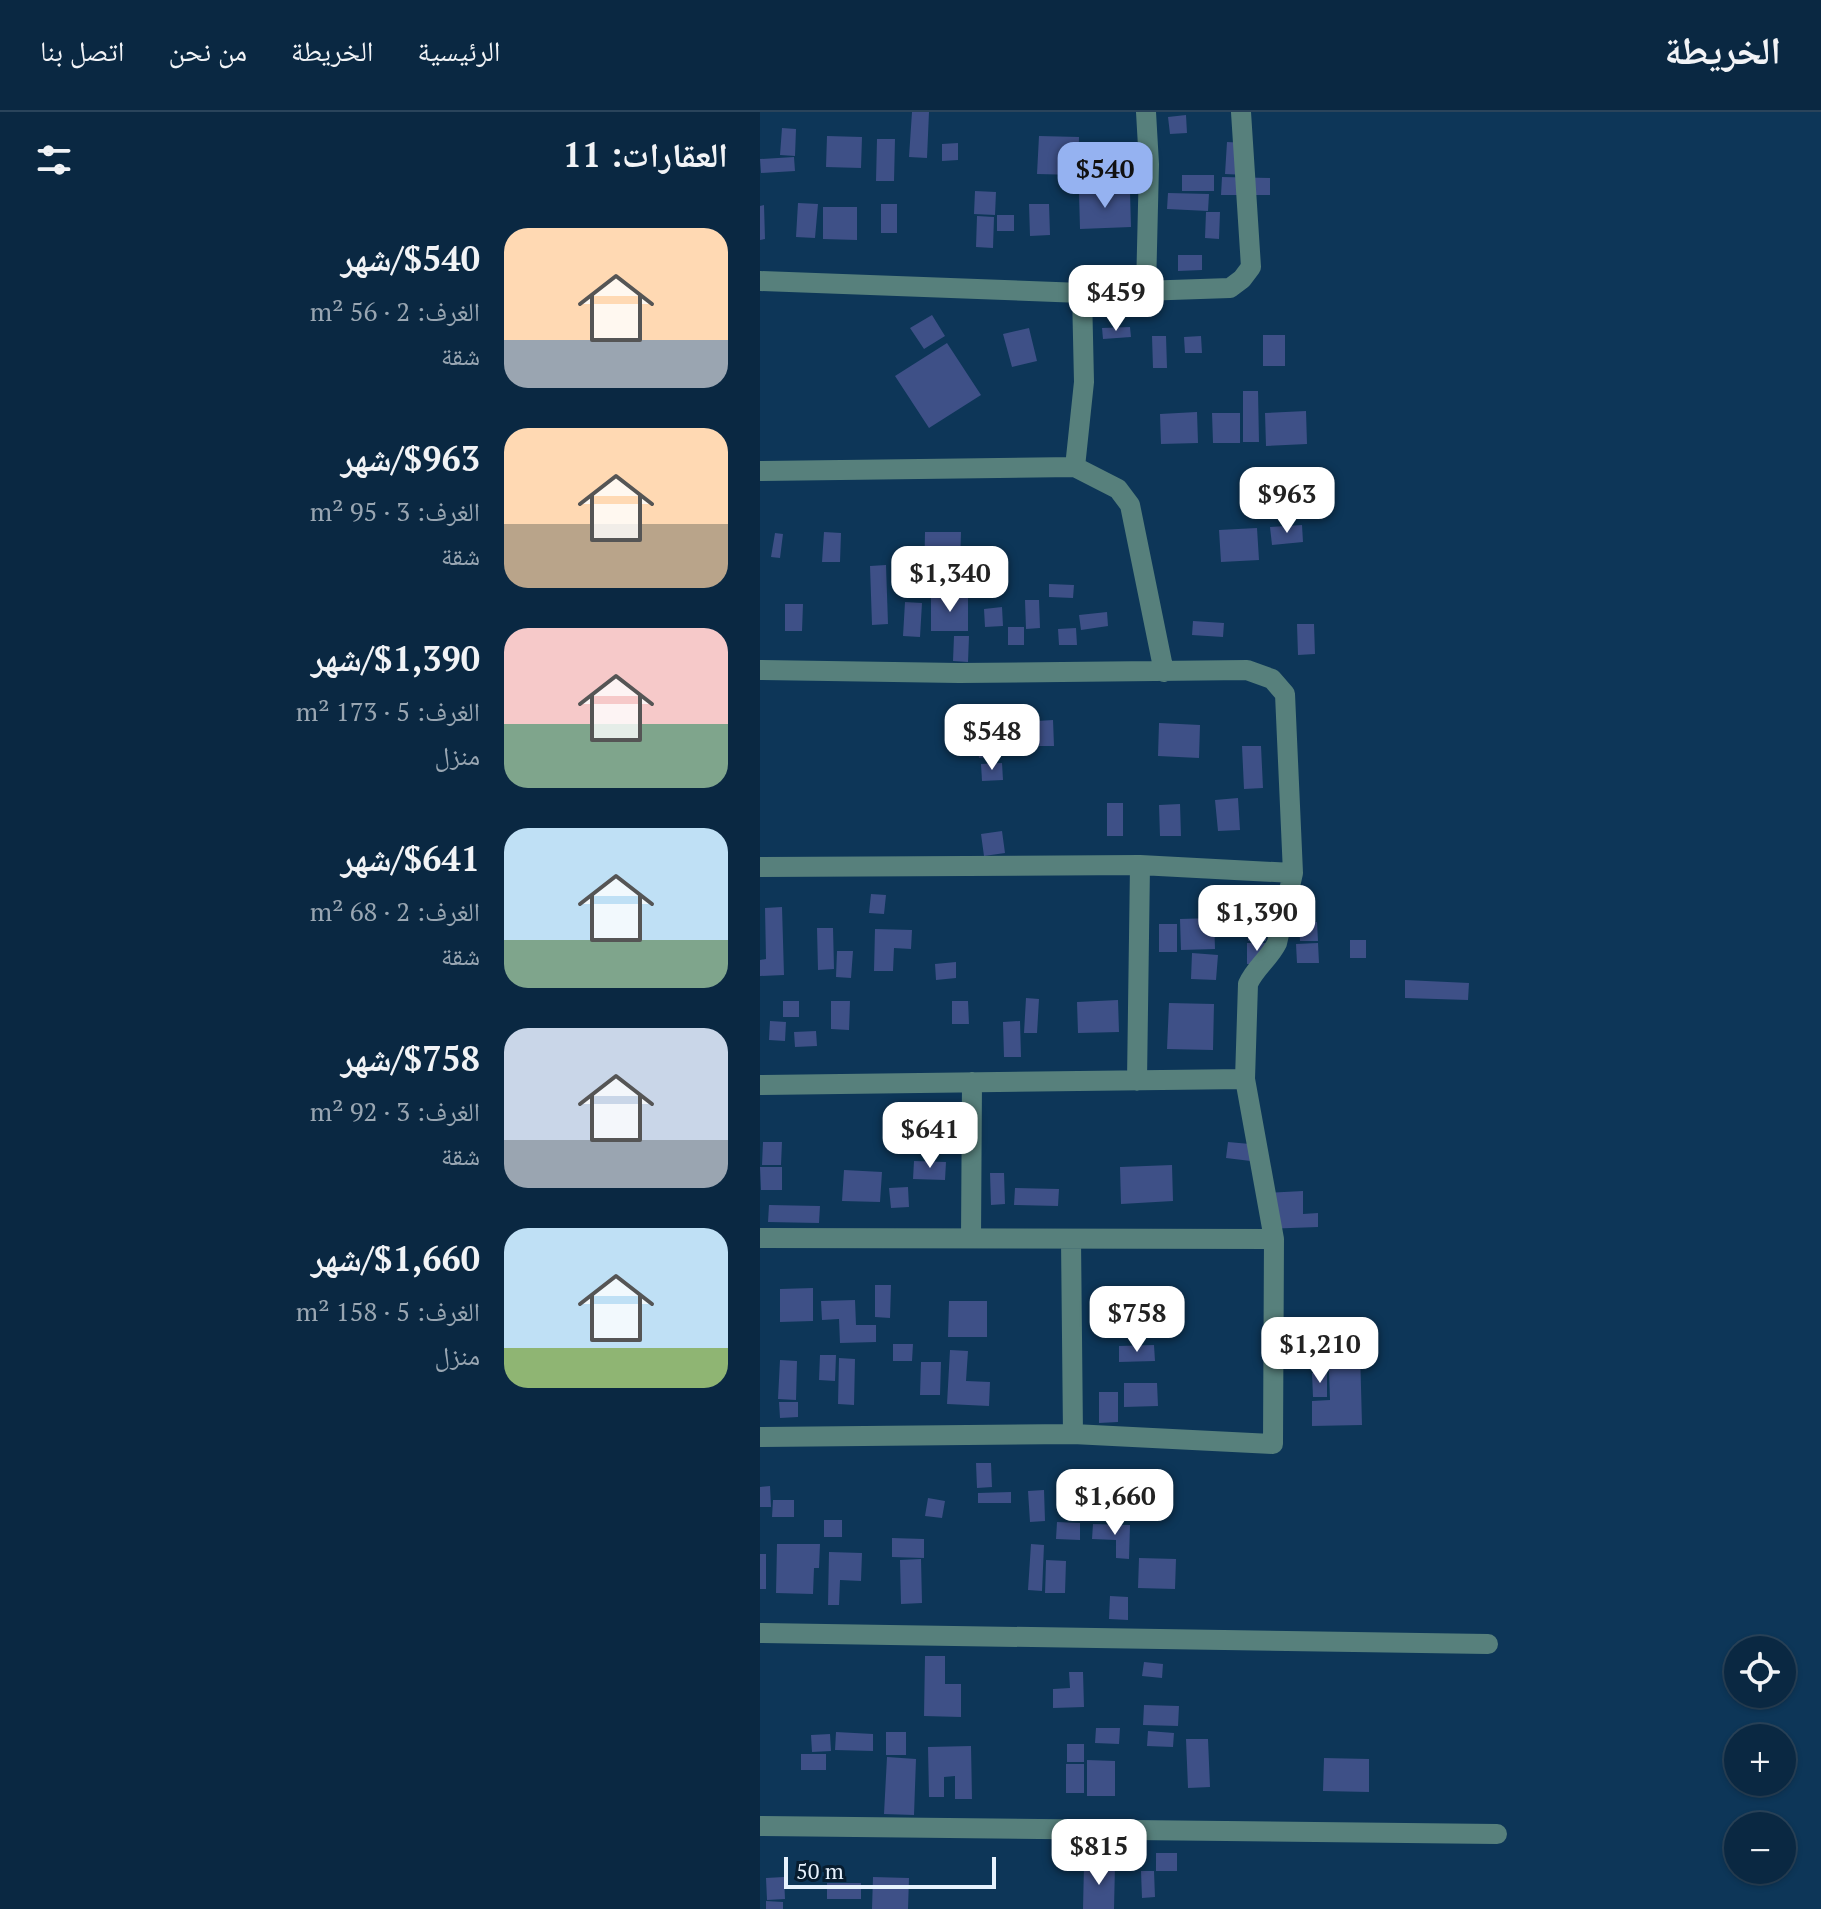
<!DOCTYPE html>
<html lang="ar">
<head>
<meta charset="utf-8">
<style>
	body { margin:0; font-family:"PT Serif","Noto Naskh Arabic",serif; background:#18344d; color:#f1f3f6; direction:rtl; height:100vh; display:flex; flex-direction:column; font-size:30px; white-space:nowrap }
	* { box-sizing:border-box; margin:0 }
	p { font-size:26px; color:#99a6b2 }
	.icon { flex:none; width:44px; height:44px; fill:none; stroke:currentColor; stroke-width:2; stroke-linecap:round; stroke-linejoin:round }
	.map { position:relative; flex:1; overflow:hidden; direction:ltr }
	.details { display:flex; flex-direction:column; background:#0a2842; width:760px }
	.details>* { flex:none }
	.buttons { position:absolute; left:964px; top:1524px; display:grid; gap:16px }
	.buttons a { display:grid; place-items:center; width:72px; height:72px; border-radius:50%; background:#0a2842; box-shadow:0 2px 6px #0004,0 0 0 2px #2a445b; font-size:40px }
	.scale { position:absolute; left:24px; bottom:20px; width:212px; box-sizing:border-box; padding-left:8px; border:4px solid #e7f2fd; border-top:0; font-size:22px; line-height:28px; white-space:nowrap; color:#e7f2fd; -webkit-text-stroke:6px #071d30; paint-order:stroke }
	.price { position:absolute; translate:-50% -68px; padding:0 18px; border-radius:16px; background:#fff; color:#222; font-size:26px; line-height:52px; filter:drop-shadow(0 2px 4px #0008) }
	.price::after { content:''; position:absolute; left:50%; top:48px; width:24px; height:18px; margin-left:-12px; background:inherit; clip-path:polygon(0 0,100% 0,50% 100%) }
	.price.current { background:#95b2f1; color:#111 }
	ul { padding:0; list-style:none }
	li { display:flex; align-items:center; gap:24px; height:200px; padding:0 32px }
	li span { display:grid; place-items:center; flex:none; width:224px; height:160px; border-radius:24px; color:#555 }
	li>.icon { margin-inline-start:auto }
	span .icon { width:96px; height:96px; fill:#fffc; stroke-width:1 }
	li b { font-size:34px }
	h2 { display:flex; justify-content:space-between; align-items:center; height:96px; padding:0 32px; font-size:34px }
	header { display:flex; align-items:center; gap:48px; box-sizing:border-box; height:112px; padding:0 40px; background:#0a2842; border-bottom:2px solid #2a445b }
	header strong { font-size:38px }
	nav { display:flex; gap:44px; margin-inline-start:auto; font-size:28px }
	main { display:flex; flex:1; min-height:0 }
	.map>svg:first-child { display:block }
	.building { fill:#3e5087 }
	.lines { fill:none; stroke-linecap:round; stroke-linejoin:round }
	.minor { stroke:#57807c; stroke-width:20 }
</style>
</head>
<body>
<header>
<strong>الخريطة</strong>
<nav><a>الرئيسية</a><a>الخريطة</a><a>من نحن</a><a>اتصل بنا</a></nav>
</header>
<main>
<div class="map">
<svg width="1061" height="1797" viewBox="0 0 1061 1797">
	<rect width="100%" height="100%" fill="#0d3658"/>
	<path class="building" d="M152,0H169L167,46L149,45Z
		M426,3L427,21L410,22L408,5Z
		M22,16L36,17L35,44L20,43Z
		M67,24L102,25L101,56L66,55Z
		M279,24L319,25L318,63L277,62Z
		M117,27H135L134,69H116Z
		M467,30L487,31L486,63L465,62Z
		M198,31V48L182,49V32Z
		M34,45L35,59L1,61L0,47Z
		M422,63H454V79H422Z
		M462,65L510,66V83H461Z
		M215,79L236,80L235,103L214,102Z
		M370,79L371,115L320,117L319,81Z
		M408,81L449,82L448,99L407,97Z
		M38,91L58,92L55,126L36,125Z
		M121,92H137V121H121Z
		M269,92H289L290,123L270,124Z
		M4,93L5,127L0,128V94Z
		M63,95H97V128L63,127Z
		M446,100H460L459,127L445,126Z
		M237,103H254V119H237Z
		M217,104L234,105L233,136L216,135Z
		M418,143H442V158L418,159Z
		M172,203L185,224L164,237L150,216Z
		M370,215L371,225L343,227L342,216Z
		M269,216L277,249L252,255L243,222Z
		M503,223H525V254H503Z
		M392,224H406L407,256H393Z
		M441,224L442,241H425L424,225Z
		M187,231L221,283L169,316L135,264Z
		M483,279H498L499,330H483Z
		M546,299L547,332L506,334L505,301Z
		M437,300L438,331L401,332L400,302Z
		M452,301H480V331H453Z
		M542,413L543,430L512,433L510,415Z
		M497,416L499,448L461,450L459,418Z
		M64,420L81,421L80,450H62Z
		M165,420H201L200,453H183V474H164Z
		M15,421L23,422L20,446L11,445Z
		M126,453L128,512L112,513L110,454Z
		M289,472L314,473L313,486L289,485Z
		M208,484V519H171V485Z
		M265,488H279L280,516L266,517Z
		M145,490L162,491L160,525L143,524Z
		M25,492H43L42,519H25Z
		M242,495L243,514L225,515L224,497Z
		M347,500L348,514L321,518L319,503Z
		M433,509L464,511L463,525L432,523Z
		M537,512H554L555,542L538,543Z
		M248,515H264V533H248Z
		M316,516L317,533H299L298,517Z
		M194,524H209L208,550L193,549Z
		M293,608L294,634H279L277,609Z
		M399,611L440,613L439,646L398,644Z
		M237,623L239,643L219,646L217,625Z
		M482,634H501L503,676L484,677Z
		M242,651L243,668L222,669L221,652Z
		M478,686L480,718L458,719L455,688Z
		M347,691H363V724H347Z
		M420,692L421,724H400L399,693Z
		M242,719L245,741L224,744L221,722Z
		M473,780V805H455V781Z
		M111,782L126,783L124,802L109,801Z
		M22,795L24,863L0,864V848L6,847L5,796Z
		M454,806L455,837L421,838L420,807Z
		M557,810L558,829H540L539,811Z
		M399,812H417V840H399Z
		M488,815H505L506,829H488Z
		M57,816H73L74,857L58,858Z
		M115,817L152,818L151,837L134,836L133,859H114Z
		M590,828H606V846H590Z
		M487,831H508L507,852H487Z
		M558,831L559,851H537L536,832Z
		M77,839H93L91,866L76,865Z
		M432,841L458,843L456,868L431,867Z
		M196,850V866L176,868L175,852Z
		M645,868L709,871L708,888L645,886Z
		M266,886L279,887L277,921H264Z
		M358,888L359,920L318,921L317,890Z
		M23,889H39V905H23Z
		M71,889H90L89,918L71,917Z
		M192,889H208L209,912H192Z
		M409,891L454,892L453,938L407,937Z
		M10,909L26,910L25,929L9,928Z
		M260,909L261,945H244L243,910Z
		M56,919L57,934L35,935L34,920Z
		M3,1030H22L21,1053H2Z
		M468,1030L501,1033L499,1050L466,1046Z
		M154,1049L186,1050L185,1068L153,1067Z
		M412,1053L413,1089L361,1092L360,1055Z
		M0,1055H22V1078H1Z
		M84,1058L122,1060L120,1090L82,1089Z
		M230,1061H244L245,1092L231,1093Z
		M148,1075L149,1095L131,1096L129,1076Z
		M255,1076L299,1077L298,1094L254,1093Z
		M543,1079V1102L558,1101V1115L504,1117L503,1081Z
		M9,1093L60,1094L59,1111L8,1110Z
		M115,1173H131L130,1206L115,1205Z
		M53,1176V1209L20,1210V1177Z
		M380,1177L397,1178L396,1196L379,1195Z
		M400,1179L422,1180L421,1197L400,1196Z
		M95,1188L96,1213H116V1230L80,1231L79,1207L62,1208L61,1189Z
		M189,1189H227V1225H188Z
		M133,1232H153L152,1249H133Z
		M394,1233L395,1249L359,1250V1234Z
		M600,1237L602,1313L552,1314V1289L570,1288L569,1258H550V1238Z
		M190,1238L208,1239L206,1269L230,1270L229,1294L187,1292Z
		M60,1243H76L75,1269L59,1268Z
		M79,1246L95,1247L94,1293L78,1292Z
		M20,1248L37,1249L36,1288L18,1287Z
		M161,1250H181L180,1283H160Z
		M552,1261H567V1285H553Z
		M364,1271H397L398,1294L364,1295Z
		M339,1280H358V1310L339,1311Z
		M19,1290H38V1305L20,1306Z
		M216,1351H231L232,1375L217,1376Z
		M301,1361L321,1362L320,1382L301,1381Z
		M341,1372L342,1396H326V1373Z
		M10,1374L11,1395H0V1375Z
		M284,1378L285,1409L270,1410L268,1379Z
		M251,1380V1391H218V1381Z
		M168,1386L185,1389L182,1406L165,1404Z
		M372,1386H388V1406L371,1405Z
		M13,1388H34V1405H12Z
		M64,1408H82V1425H64Z
		M297,1410L320,1411V1428L296,1427Z
		M333,1412L370,1413L369,1447L356,1446V1428L332,1427Z
		M132,1426L164,1427V1446L132,1445Z
		M17,1432H60L59,1456H54L53,1482L16,1481Z
		M271,1432L284,1433L282,1479L268,1478Z
		M69,1440L102,1441L101,1469L80,1468L79,1493H68Z
		M0,1442H6V1477H0Z
		M379,1446L416,1447L415,1477L378,1476Z
		M161,1447L162,1491L141,1492L140,1448Z
		M286,1448L306,1449L305,1481H285Z
		M350,1484L368,1485V1508L349,1507Z
		M165,1544H185V1572H201V1605L164,1604Z
		M384,1550L403,1552L402,1566L382,1564Z
		M309,1560H323L324,1595L293,1596V1577L310,1576Z
		M384,1593L419,1594L418,1614L383,1613Z
		M336,1616H360L359,1632L335,1631Z
		M388,1619L414,1621L413,1635L387,1634Z
		M76,1620L113,1622V1639L75,1638Z
		M126,1620H146V1643H126Z
		M70,1622L71,1639L52,1640L51,1623Z
		M426,1627H448L450,1675L428,1676Z
		M307,1632H324V1650H307Z
		M211,1634L212,1687H195V1664L184,1665V1685H169L168,1635Z
		M41,1642H66V1658H41Z
		M127,1645L156,1647L154,1703L124,1702Z
		M564,1646L609,1647V1680L563,1679Z
		M327,1648L355,1649V1684H327Z
		M306,1652H324V1681H306Z
		M396,1741H417V1759H396Z
		M324,1753H355L354,1797H323Z
		M381,1759H394L395,1785L382,1786Z
		M24,1765L25,1787L7,1788L6,1766Z
		M113,1765L149,1766L148,1797H112Z
		M67,1771H101V1787H67Z
		M6,1789L23,1790V1797H6Z"/>
	<g class="lines">
		<path class="minor" d="M386,0L389,52L386,178
			M0,169L322,181L470,176L482,167L491,155L481,0
			M322,181L324,270L315,355L358,377L370,393L404,560
			M0,359L315,355
			M0,558L199,561L487,558L512,567L525,582L533,761L517,831C509,847 495,856 488,872L485,967L514,1127L513,1332L313,1322L0,1325
			M0,755L380,753L533,761
			M377,969L380,753
			M0,973L485,967
			M0,1126L514,1127
			M211,1126L212,970
			M311,1127L313,1322
			M0,1521L728,1532
			M0,1714L737,1722"/>
	</g>
</svg>
<div class="buttons">
<a><svg class="icon" aria-label="locate" viewBox="0 0 24 24"><circle cx="12" cy="12" r="6"/><path d="M12 2v4M12 18v4M2 12h4M18 12h4"/></svg></a>
<a>+</a>
<a>−</a>
</div>
<div class="scale">50 m</div>
<b class="price current" style="left:345px;top:98px">$540</b>
<b class="price" style="left:356px;top:221px">$459</b>
<b class="price" style="left:527px;top:423px">$963</b>
<b class="price" style="left:190px;top:502px">$1,340</b>
<b class="price" style="left:232px;top:660px">$548</b>
<b class="price" style="left:497px;top:841px">$1,390</b>
<b class="price" style="left:170px;top:1058px">$641</b>
<b class="price" style="left:377px;top:1242px">$758</b>
<b class="price" style="left:560px;top:1273px">$1,210</b>
<b class="price" style="left:355px;top:1425px">$1,660</b>
<b class="price" style="left:339px;top:1775px">$815</b>
</div>
<section class="details">
<h2>العقارات: 11<svg class="icon" aria-label="filters" viewBox="0 0 24 24"><path d="M4 7h16M4 17h16"/><circle cx="9" cy="7" r="2"/><circle cx="15" cy="17" r="2"/></svg></h2>
<ul>
<li><span style="background:linear-gradient(#ffd9b3 70%,#9aa5b1 0)"><svg class="icon" aria-label="home" viewBox="0 0 24 24"><path d="M3 11l9-7 9 7M6 9v11h12V9"/></svg></span><div><b>$540/شهر</b><p>الغرف: 2 · 56 m²</p><p>شقة</p></div></li>
<li><span style="background:linear-gradient(#ffd9b3 60%,#b9a48a 0)"><svg class="icon" aria-label="home" viewBox="0 0 24 24"><path d="M3 11l9-7 9 7M6 9v11h12V9"/></svg></span><div><b>$963/شهر</b><p>الغرف: 3 · 95 m²</p><p>شقة</p></div></li>
<li><span style="background:linear-gradient(#f6c9c9 60%,#7fa58c 0)"><svg class="icon" aria-label="home" viewBox="0 0 24 24"><path d="M3 11l9-7 9 7M6 9v11h12V9"/></svg></span><div><b>$1,390/شهر</b><p>الغرف: 5 · 173 m²</p><p>منزل</p></div></li>
<li><span style="background:linear-gradient(#bfe0f5 70%,#7fa58c 0)"><svg class="icon" aria-label="home" viewBox="0 0 24 24"><path d="M3 11l9-7 9 7M6 9v11h12V9"/></svg></span><div><b>$641/شهر</b><p>الغرف: 2 · 68 m²</p><p>شقة</p></div></li>
<li><span style="background:linear-gradient(#c9d6e8 70%,#9aa5b1 0)"><svg class="icon" aria-label="home" viewBox="0 0 24 24"><path d="M3 11l9-7 9 7M6 9v11h12V9"/></svg></span><div><b>$758/شهر</b><p>الغرف: 3 · 92 m²</p><p>شقة</p></div></li>
<li><span style="background:linear-gradient(#bfe0f5 75%,#8fb573 0)"><svg class="icon" aria-label="home" viewBox="0 0 24 24"><path d="M3 11l9-7 9 7M6 9v11h12V9"/></svg></span><div><b>$1,660/شهر</b><p>الغرف: 5 · 158 m²</p><p>منزل</p></div></li>
</ul>
</section>
</main>
</body>
</html>
